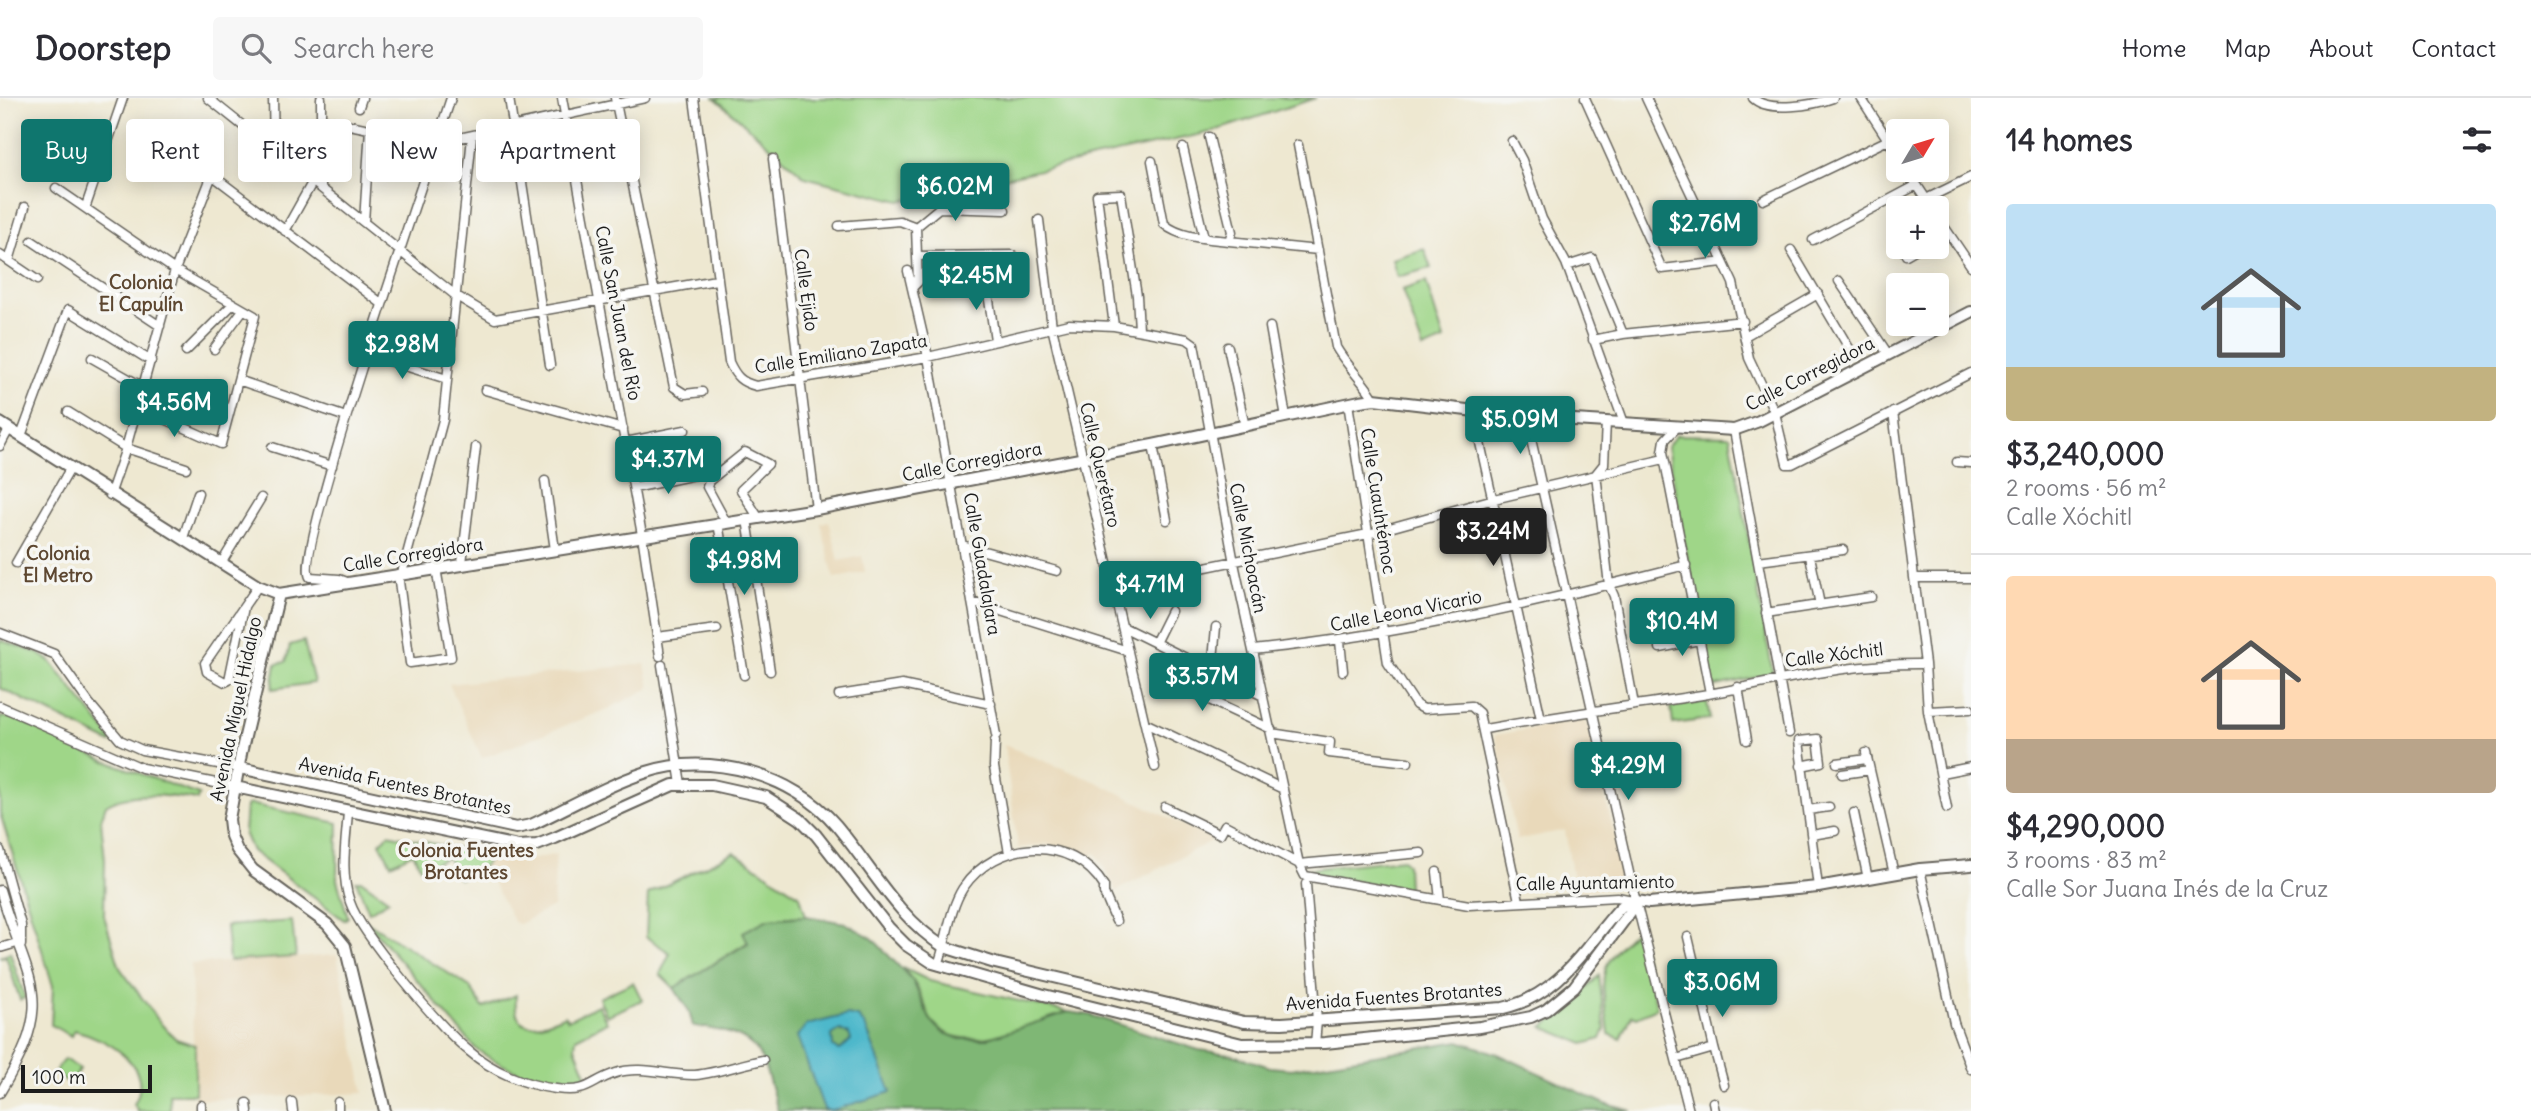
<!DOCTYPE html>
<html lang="en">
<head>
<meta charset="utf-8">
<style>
	body { margin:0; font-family:Delius,sans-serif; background:#f7f7f7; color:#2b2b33; height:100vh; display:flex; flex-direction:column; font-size:26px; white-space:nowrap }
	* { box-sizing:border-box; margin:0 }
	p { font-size:23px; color:#7c7c81 }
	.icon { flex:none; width:38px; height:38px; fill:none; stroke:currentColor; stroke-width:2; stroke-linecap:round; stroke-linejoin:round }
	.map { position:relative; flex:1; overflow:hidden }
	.drawer { display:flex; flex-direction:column; background:#fff; width:560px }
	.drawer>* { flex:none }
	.banner { position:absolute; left:21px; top:21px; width:665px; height:63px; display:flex; gap:14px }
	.needle { width:46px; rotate:52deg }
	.fabs { position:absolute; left:1886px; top:21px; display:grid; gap:14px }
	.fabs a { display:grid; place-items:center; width:63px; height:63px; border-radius:7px; background:#fff; box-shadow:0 4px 18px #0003; font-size:35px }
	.scale { position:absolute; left:21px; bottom:18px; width:131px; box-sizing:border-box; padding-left:7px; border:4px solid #1c1c1c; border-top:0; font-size:19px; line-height:24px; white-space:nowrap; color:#1c1c1c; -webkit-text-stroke:5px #f6f6f2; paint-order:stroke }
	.price { position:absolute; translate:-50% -60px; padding:0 16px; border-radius:7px; background:#0f766e; color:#fff; font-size:23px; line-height:46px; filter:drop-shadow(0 2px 4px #0008) }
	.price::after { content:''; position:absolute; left:50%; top:42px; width:21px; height:16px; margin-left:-10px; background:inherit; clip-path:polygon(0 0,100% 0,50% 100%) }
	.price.current { background:#222; color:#fff }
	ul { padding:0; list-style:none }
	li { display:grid; align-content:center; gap:14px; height:371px; padding:0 35px }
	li+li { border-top:2px solid #e1e1e2 }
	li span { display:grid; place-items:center; height:217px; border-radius:7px; color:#555 }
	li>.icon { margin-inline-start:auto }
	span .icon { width:126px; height:126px; fill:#fffc; stroke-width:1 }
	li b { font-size:30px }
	h2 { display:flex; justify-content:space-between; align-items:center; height:84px; padding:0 35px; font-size:30px }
	.pill { padding:0 24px; border-radius:7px; background:#fff; box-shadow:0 4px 18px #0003; font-size:24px; line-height:63px }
	.pill.current { background:#0f766e; color:#fff }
	header { display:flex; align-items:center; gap:42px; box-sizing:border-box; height:98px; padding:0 35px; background:#fff; border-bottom:2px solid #e1e1e2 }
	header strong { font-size:33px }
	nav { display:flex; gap:38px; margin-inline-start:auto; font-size:24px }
	.search { width:490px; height:63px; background:#f7f7f7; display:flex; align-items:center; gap:18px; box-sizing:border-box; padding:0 24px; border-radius:7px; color:#7c7c81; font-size:26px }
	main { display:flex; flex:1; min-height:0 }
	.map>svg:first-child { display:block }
	.built { fill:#e9d9ba }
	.green { fill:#9fd688; stroke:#5e7952; stroke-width:2 }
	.forest { fill:#7fb774; stroke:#4e6a48; stroke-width:2 }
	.water { fill:#4eb8cb; stroke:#356a74; stroke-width:2; fill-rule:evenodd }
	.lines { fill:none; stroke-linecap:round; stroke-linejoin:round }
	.street-casing { stroke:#66635b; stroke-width:11 }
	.secondary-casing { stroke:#66635b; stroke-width:14 }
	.street { stroke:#fff; stroke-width:8 }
	.secondary { stroke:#fff; stroke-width:10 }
	.labels { text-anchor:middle; stroke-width:7; stroke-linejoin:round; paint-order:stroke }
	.street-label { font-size:18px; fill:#1c1c1c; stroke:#f6f6f2 }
	.neighbourhood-label { font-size:19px; font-weight:bold; fill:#5d4731; stroke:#f6f6f2 }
</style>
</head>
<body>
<header>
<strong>Doorstep</strong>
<div class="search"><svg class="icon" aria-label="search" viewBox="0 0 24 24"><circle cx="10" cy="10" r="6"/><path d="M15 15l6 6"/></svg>Search here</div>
<nav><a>Home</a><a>Map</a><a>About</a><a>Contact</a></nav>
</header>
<main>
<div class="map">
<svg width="1971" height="1013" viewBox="0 0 1971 1013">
	<rect width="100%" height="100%" fill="#f6f6f2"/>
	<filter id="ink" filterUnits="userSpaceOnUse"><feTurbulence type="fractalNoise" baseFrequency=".0143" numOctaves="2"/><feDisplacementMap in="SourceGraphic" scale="14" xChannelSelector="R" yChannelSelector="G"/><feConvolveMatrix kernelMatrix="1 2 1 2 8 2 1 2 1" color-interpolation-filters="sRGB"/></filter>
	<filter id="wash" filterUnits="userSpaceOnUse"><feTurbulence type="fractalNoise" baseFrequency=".00686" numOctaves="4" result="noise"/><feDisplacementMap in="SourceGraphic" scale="28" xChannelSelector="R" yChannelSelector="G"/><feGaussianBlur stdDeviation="1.57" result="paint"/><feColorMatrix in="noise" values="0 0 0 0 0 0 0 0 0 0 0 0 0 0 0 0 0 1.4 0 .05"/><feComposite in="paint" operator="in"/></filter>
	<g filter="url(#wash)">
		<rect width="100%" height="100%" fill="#eee8d1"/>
		<path class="built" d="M829,423L839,463L862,458L865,474L834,481L821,425Z
			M645,566L650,590L608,611L482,660L449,586Z
			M1586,621L1627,787L1575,794L1565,732L1517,742L1495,637Z
			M1004,647L1097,684L1213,742L1116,793L1096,755L1088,760L1070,751L1046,746L1018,750Z
			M556,756L553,809L519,826L514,824L484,768L491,758L534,761Z
			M337,857L364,995L195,1002L191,866Z"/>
		<path class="green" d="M715,0H1316L1211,34L900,103L805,79Z
			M1424,151L1431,170L1397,179L1392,161Z
			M1426,184L1444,242L1423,251L1402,192Z
			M1676,337L1730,338L1773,576L1711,589L1667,349Z
			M0,542L38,555L50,563L112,641L111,645L0,590Z
			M304,543L314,585L272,591L276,566L286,564L290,547Z
			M1707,603L1710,621L1673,626L1671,609Z
			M0,619L15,620L103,662L199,697L197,702C170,698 130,692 106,707L101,722L105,762L104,818L120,870L162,927L176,941L195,947V996H169L170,1013H138L134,1006C156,968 107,940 74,932L71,938L51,927L53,888L0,715Z
			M250,706L338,725L337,782L348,819L344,822L252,753L244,735L246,708Z
			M388,736L491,758L484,768L459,781L447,759L422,772L413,755L391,766L380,745Z
			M734,754L800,798L806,818L784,819L744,834L748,844L674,890L660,876L670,855L646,839L648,796Z
			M1403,761L1407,766L1408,792L1316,777L1309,771Z
			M356,783H362L389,802L369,814Z
			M292,823L296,859L229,863L226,828Z
			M366,823L470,889L483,910L516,897C512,938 539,929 565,917L568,922L598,907L607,924L576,940L575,949L588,981C545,986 512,976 476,951Z
			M1637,831L1657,910L1637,919L1632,917L1621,941L1609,936C1603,880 1592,872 1637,831Z
			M10,854L25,900L20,902L6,858L0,859Z
			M903,870L930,883L1068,914C1032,926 959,962 931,922C927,916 926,908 923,902C919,890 911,880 903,870Z
			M1599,877L1605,931L1601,941L1584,946L1543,929L1573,906Z
			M633,884L642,902L607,918L599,900Z
			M64,961L80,971L70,986L54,975Z"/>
		<path class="forest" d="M806,818L845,825L872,840L913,883L930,921L942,934L960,941H985L1068,914L1090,917L1199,952L1230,956L1270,969L1291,971L1459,943L1498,956L1605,1006L1632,1013H778C759,949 763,938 693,928L689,913L674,890L748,845L743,834L768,821Z"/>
		<path class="water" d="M847,917L858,919L865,927L891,994L830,1013L824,1011L797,938L807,927ZM840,932L849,936L851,942L840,952L833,949L832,937Z"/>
	</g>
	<g filter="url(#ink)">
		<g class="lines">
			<defs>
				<path id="street" d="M208,0L455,197L495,221L716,182
					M273,0L274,51
					M509,0L550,267
					M562,0L642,437L660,558
					M615,0L674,289L685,296L702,294
					M694,0L729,264C736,279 741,284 756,288L928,259L1069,226L1114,228L1187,241L1194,246L1234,465L1299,766L1305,778L1469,807L1617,799L1633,802
					M1585,0L1662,171L1723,164
					M1646,0L1733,185L1749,260L1775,315L1787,366H1792L1971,275
					M1753,0C1768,15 1814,7 1833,0
					M1861,0L1899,59
					M359,9L362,0
					M321,21L436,45L645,0
					M1209,39L1232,134L1229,143L1318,152
					M1512,43L1522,62L1542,121L1566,165L1624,325
					M1298,47L1336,249C1345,266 1368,288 1374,301
					M1183,50L1204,140
					M773,61L816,411
					M1152,63L1164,126C1180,140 1209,141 1229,143
					M1907,72L1932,110
					M321,88V0
					M56,90L175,172L255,218L221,346L138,309
					M1926,101L1971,79
					M1763,102L1888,42
					M86,108L123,0
					M1937,118L1971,168
					M1039,122L1052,229L1155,669
					M364,124L370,30
					M839,128L900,123L916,129
					M285,133L313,83
					M1813,142L1917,87
					M32,143L160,228
					M1791,152L1852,255
					M0,157L37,182
					M1906,157L1920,149
					M917,158L916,129L939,110L1005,112
					M9,163L25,109
					M1567,168L1592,160L1623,236
					M908,173L928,259L996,637
					M986,182L995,242
					M1839,183L1888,256
					M912,190L918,184L917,158L1013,157
					M1114,228L1097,97L1121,96L1137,198L1139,231
					M1270,229L1286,319
					M1745,238L1818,196
					M1593,242L1623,236L1743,223
					M1228,249L1245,329
					M214,251L243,212
					M186,253L233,206
					M366,256L447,281
					M92,260L143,289
					M238,282L346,319
					M485,292L623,331
					M1348,305L1388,565L1416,607L1424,611L1471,608L1479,615L1519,803
					M1473,313L1541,621
					M68,314L126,350L186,370
					M1893,314L1925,566L1928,613L1947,710
					M1526,319L1632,788L1689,1013
					M1606,324L1604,366L1596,376L1609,487L1614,498L1634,607
					M1677,329L1665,342L1663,354L1710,595
					M1734,332L1789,635
					M21,338L68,212L151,263
					M626,344L685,332
					M1153,347L1167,422
					M0,348L9,331
					M272,349L332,368
					M1957,364L1971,365
					M545,383L555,452
					M634,390L695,377
					M110,397L126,350L175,172L212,77L381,205
					M747,421L770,573
					M726,424L707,389L709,383L745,354L768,366L741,392L758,419
					M718,425L744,577
					M183,440L198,395
					M962,447L1057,473
					M1810,458L1820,507
					M1758,463L1843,452
					M222,464L261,400
					M16,465L70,371
					M462,465L476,349
					M402,475L443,322L472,39
					M398,476L410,565L451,559L436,470
					M1915,480H1971
					M347,484L339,481L310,479C292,459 434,53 451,0
					M1113,488L1368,436L1494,401L1664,361
					M972,504L1128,553
					M244,509L229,582L225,584L207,574L205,565L258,488
					M1766,515L1871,499
					M1123,529L1263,598
					M0,535L54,556L89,605L120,642L142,652L240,670
					M657,539L717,531
					M1340,543L1343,573
					M1155,545L1171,513
					M1660,550L1699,542
					M1253,552C1399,537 1543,504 1686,467
					M662,567L681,686
					M1212,573L1216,529
					M1156,577L1271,631
					M1738,589L1747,642
					M839,597L902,587L991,606
					M0,608L142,670L235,689
					M1928,613L1970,611
					M1145,625L1283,691
					M1485,631C1559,617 1634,608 1708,596C1786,582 1844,565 1925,566
					M1271,635L1330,644L1329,655L1408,664
					M995,643L994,669L1009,755
					M1866,655L1894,776
					M1837,665L1867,661
					M1801,668L1821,664L1818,641L1799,643L1818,789
					M1941,675L1971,669
					M1842,676L1870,672
					M1165,709L1220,736L1225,727L1299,766L1421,755
					M1808,712L1829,709
					M348,714C346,743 340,775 350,804C360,835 441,931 469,953C492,973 525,987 556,991C589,996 590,983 616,975C641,967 670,978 695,977C717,975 741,966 763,962
					M1854,715L1868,781
					M1812,737L1835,733
					M0,752L21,827V847
					M1920,771L1954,925L1971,971
					M1437,774L1440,802
					M1306,786L1317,923L1315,946
					M0,792C28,887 59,898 0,995
					M0,850L20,844
					M938,867C947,843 949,812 963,790C996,741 1072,736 1104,788V795L1116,823
					M1714,950L1724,987
					M1676,961L1714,950L1688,839
					M292,1004L293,1013
					M338,1004V1013
					M1713,1004L1715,1013
					M247,1005L248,1013
					M201,1007V1013"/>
				<path id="secondary" d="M0,325L258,488L279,496L816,411L1153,347L1360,303L1374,301L1526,319L1734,332L1759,323L1971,214
					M279,496L242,651L229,721L231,738L237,752L253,772L327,826L345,848L385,1013
					M240,670L516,730L531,727C569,709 607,687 647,674C709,653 794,677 836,727C872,770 897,819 944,849L995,865L1244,924L1282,925L1503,910C1558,898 1583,852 1618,812C1627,802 1636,802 1649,805L1818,789L1920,771L1971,767
					M235,689L518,748L537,747L555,740L673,687H712L766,699L800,721L816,737L889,830L906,847L933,865L1044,897L1242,946L1325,945L1480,929L1531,919L1546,912L1574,889L1631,813L1636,802"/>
			</defs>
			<use href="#street" class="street-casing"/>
			<use href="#secondary" class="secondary-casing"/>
			<use href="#street" class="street"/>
			<use href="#secondary" class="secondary"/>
		</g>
	</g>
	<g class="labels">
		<g class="street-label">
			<text transform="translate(806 192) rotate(82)" y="6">Calle Ejido</text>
			<text transform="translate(618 215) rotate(79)" y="6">Calle San Juan del Río</text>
			<text transform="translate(841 256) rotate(-9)" y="6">Calle Emiliano Zapata</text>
			<text transform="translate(1810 276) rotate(-27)" y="6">Calle Corregidora</text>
			<text transform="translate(972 364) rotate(-11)" y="6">Calle Corregidora</text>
			<text transform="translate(1100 367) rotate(77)" y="6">Calle Querétaro</text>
			<text transform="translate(1378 403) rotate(81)" y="6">Calle Cuauhtémoc</text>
			<text transform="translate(1248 450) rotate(79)" y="6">Calle Michoacán</text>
			<text transform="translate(413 457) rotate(-9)" y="6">Calle Corregidora</text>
			<text transform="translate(982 466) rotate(80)" y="6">Calle Guadalajara</text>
			<text transform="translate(1406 513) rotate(-11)" y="6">Calle Leona Vicario</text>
			<text transform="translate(1834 557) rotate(-7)" y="6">Calle Xóchitl</text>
			<text transform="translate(236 611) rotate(-78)" y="6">Avenida Miguel Hidalgo</text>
			<text transform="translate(405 688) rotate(12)" y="6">Avenida Fuentes Brotantes</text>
			<text transform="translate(1595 785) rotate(-1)" y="6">Calle Ayuntamiento</text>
			<text transform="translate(1394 899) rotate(-4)" y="6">Avenida Fuentes Brotantes</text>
		</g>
		<g class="neighbourhood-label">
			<text x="141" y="191">Colonia<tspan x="141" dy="22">El Capulín</tspan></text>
			<text x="58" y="462">Colonia<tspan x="58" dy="22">El Metro</tspan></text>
			<text x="466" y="759">Colonia Fuentes<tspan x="466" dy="22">Brotantes</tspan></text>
		</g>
	</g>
</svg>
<div class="fabs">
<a><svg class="needle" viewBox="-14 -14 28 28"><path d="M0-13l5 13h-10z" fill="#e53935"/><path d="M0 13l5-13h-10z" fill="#7c7c81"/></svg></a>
<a>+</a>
<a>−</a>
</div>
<div class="scale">100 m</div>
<b class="price" style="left:955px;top:125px">$6.02M</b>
<b class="price" style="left:1705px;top:162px">$2.76M</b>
<b class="price" style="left:976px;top:214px">$2.45M</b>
<b class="price" style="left:402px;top:283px">$2.98M</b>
<b class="price" style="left:174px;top:341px">$4.56M</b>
<b class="price" style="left:1520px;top:358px">$5.09M</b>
<b class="price" style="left:668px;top:398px">$4.37M</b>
<b class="price current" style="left:1493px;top:470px">$3.24M</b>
<b class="price" style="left:744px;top:499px">$4.98M</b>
<b class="price" style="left:1150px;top:523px">$4.71M</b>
<b class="price" style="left:1682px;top:560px">$10.4M</b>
<b class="price" style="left:1202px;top:615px">$3.57M</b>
<b class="price" style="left:1628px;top:704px">$4.29M</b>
<b class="price" style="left:1722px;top:921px">$3.06M</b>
<div class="banner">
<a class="pill current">Buy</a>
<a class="pill">Rent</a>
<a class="pill">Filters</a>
<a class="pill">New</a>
<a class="pill">Apartment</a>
</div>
</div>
<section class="drawer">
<h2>14 homes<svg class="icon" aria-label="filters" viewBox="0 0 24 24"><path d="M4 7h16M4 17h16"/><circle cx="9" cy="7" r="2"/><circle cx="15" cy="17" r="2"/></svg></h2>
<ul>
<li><span style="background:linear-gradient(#bfe0f5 75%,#c2b280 0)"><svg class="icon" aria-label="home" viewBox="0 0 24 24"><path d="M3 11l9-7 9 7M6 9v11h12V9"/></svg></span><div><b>$3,240,000</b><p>2 rooms · 56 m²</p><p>Calle Xóchitl</p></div></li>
<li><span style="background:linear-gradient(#ffd9b3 75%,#b9a48a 0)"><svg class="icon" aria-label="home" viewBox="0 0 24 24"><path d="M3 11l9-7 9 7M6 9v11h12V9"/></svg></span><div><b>$4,290,000</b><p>3 rooms · 83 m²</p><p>Calle Sor Juana Inés de la Cruz</p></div></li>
</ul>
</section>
</main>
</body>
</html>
